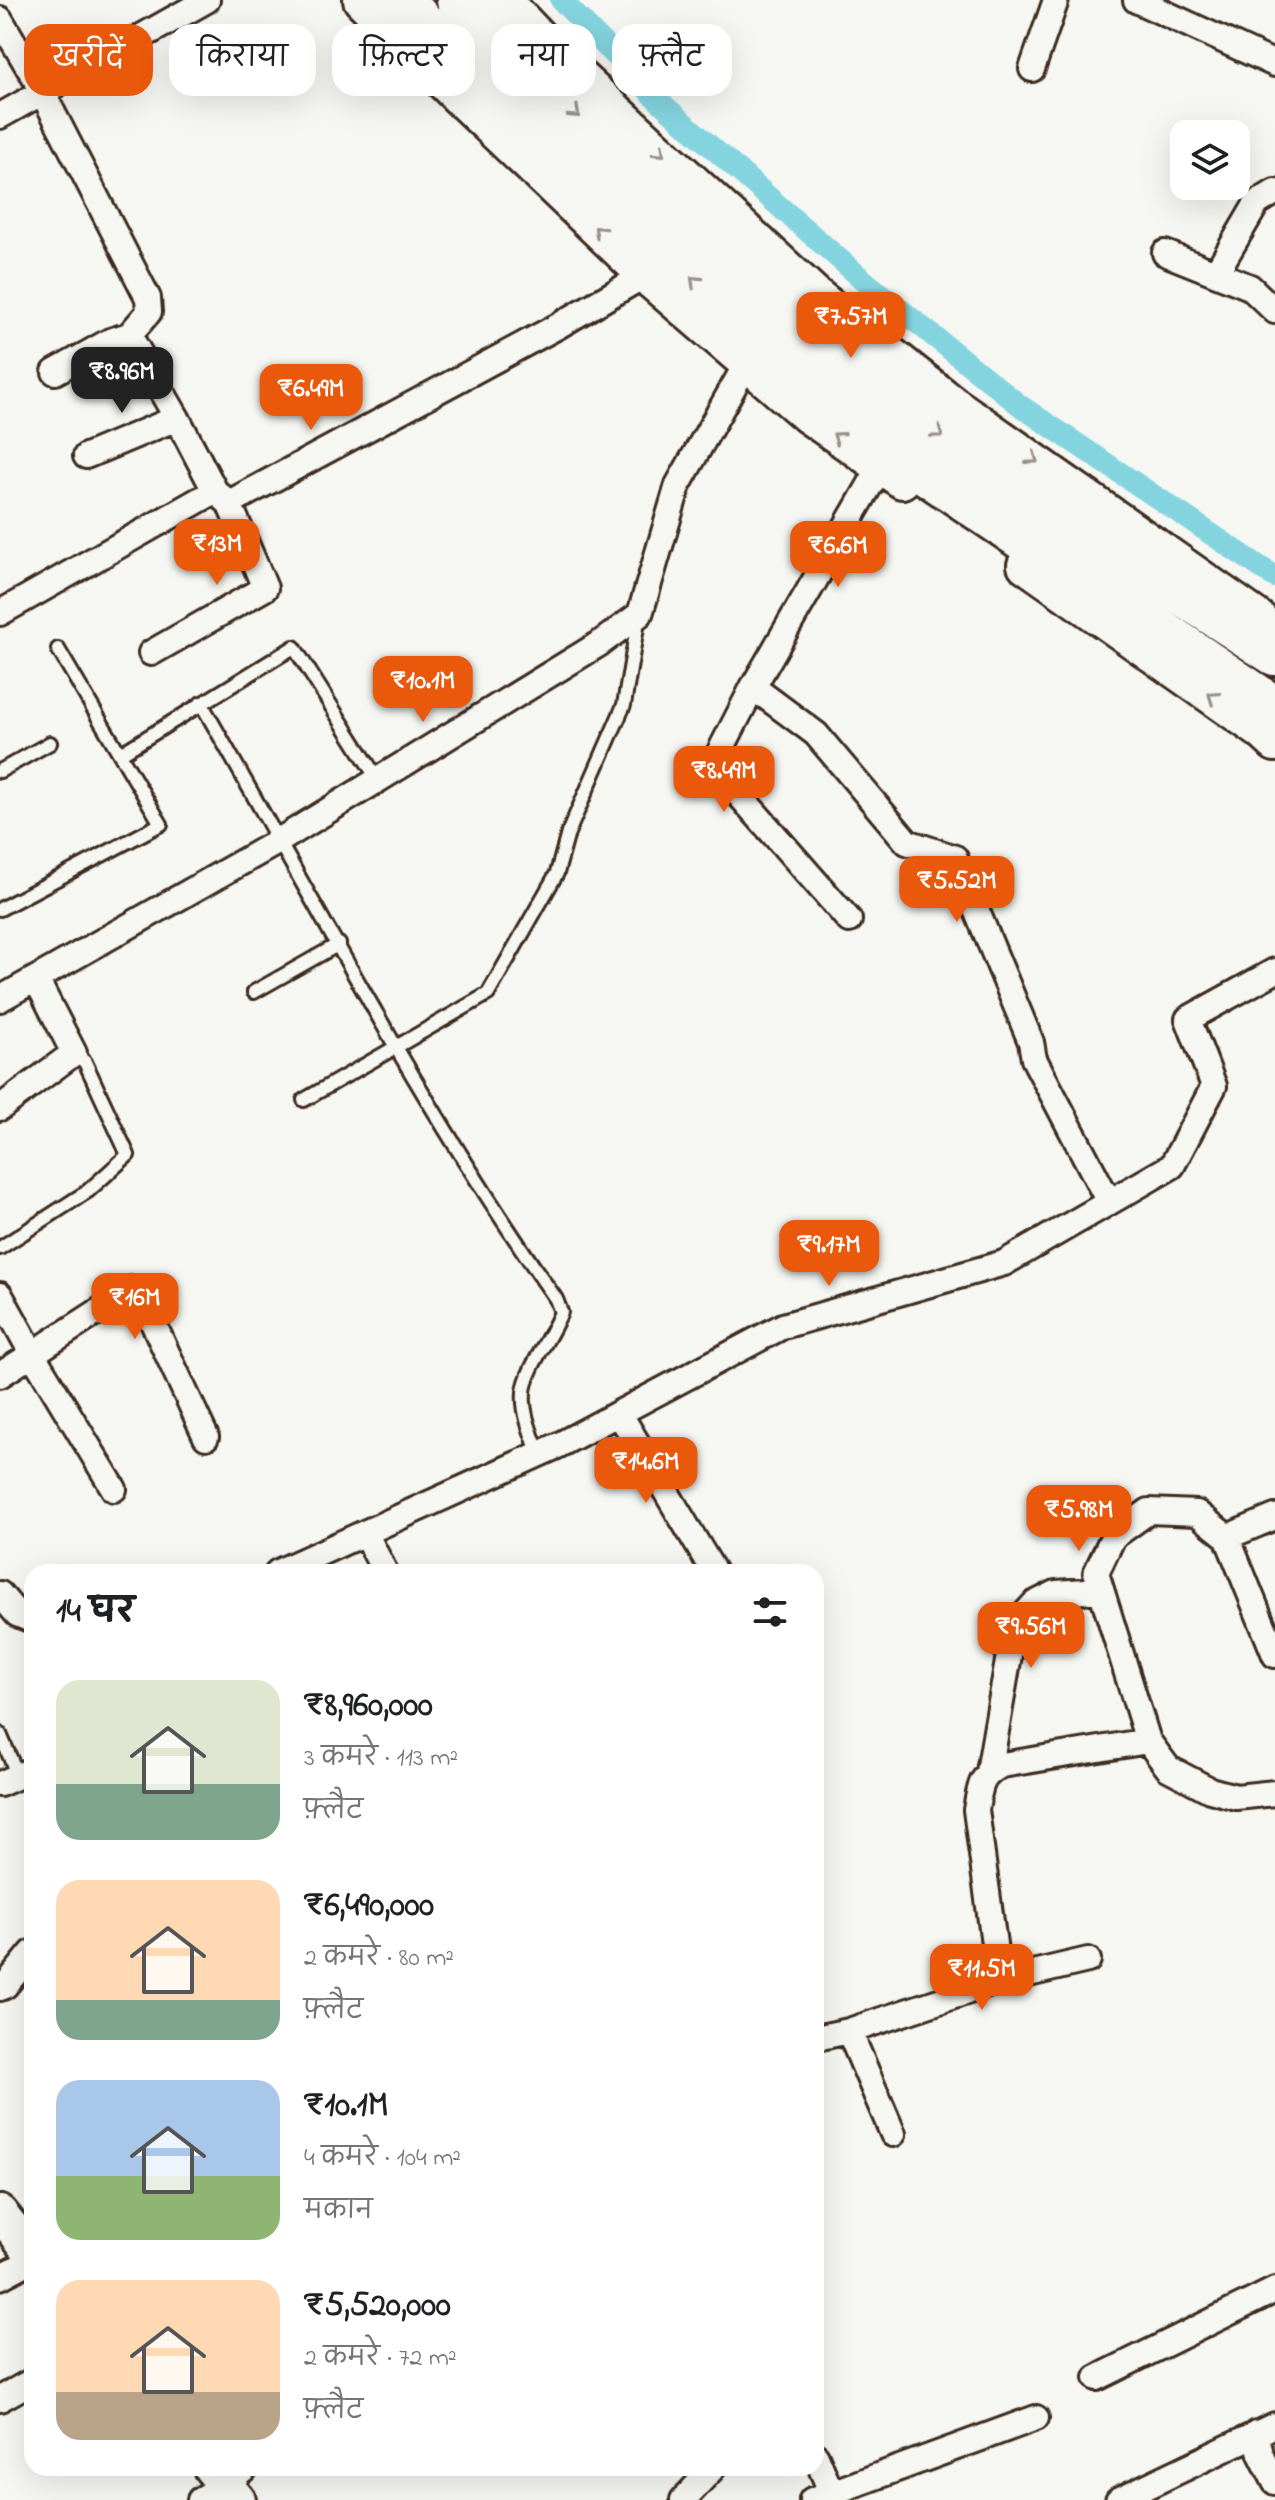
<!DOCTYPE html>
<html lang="hi">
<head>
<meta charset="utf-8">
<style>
	body { margin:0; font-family:"Indie Flower","Playpen Sans Deva",sans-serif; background:#f6f6f6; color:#202124; height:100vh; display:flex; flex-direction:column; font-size:30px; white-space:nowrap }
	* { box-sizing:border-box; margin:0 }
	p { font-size:26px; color:#757577 }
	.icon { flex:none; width:44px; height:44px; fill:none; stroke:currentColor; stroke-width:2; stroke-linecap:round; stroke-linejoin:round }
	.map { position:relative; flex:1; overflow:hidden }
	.panel { position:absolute; left:24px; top:1564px; width:800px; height:912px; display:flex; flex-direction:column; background:#fff; border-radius:24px; box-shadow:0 8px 32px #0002 }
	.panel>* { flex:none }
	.top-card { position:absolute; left:24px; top:24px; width:800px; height:72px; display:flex; gap:16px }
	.buttons { position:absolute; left:1170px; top:120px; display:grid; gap:16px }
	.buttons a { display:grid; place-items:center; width:80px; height:80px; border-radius:16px; background:#fff; box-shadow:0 8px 32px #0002; font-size:40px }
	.price { position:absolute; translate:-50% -68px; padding:0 18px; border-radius:16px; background:#ea580c; color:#fff; font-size:26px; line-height:52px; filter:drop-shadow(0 2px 4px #0008) }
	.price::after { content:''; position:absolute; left:50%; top:48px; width:24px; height:18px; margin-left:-12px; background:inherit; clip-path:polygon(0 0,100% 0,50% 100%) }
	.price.current { background:#222; color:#fff }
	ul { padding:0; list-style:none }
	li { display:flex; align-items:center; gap:24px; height:200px; padding:0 32px }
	li span { display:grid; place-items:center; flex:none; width:224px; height:160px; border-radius:24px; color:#555 }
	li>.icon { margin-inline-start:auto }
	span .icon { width:96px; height:96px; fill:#fffc; stroke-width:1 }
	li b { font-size:34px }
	h2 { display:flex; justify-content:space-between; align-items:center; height:96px; padding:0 32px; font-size:34px }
	.pill { padding:0 28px; border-radius:24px; background:#fff; box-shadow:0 8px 32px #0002; font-size:28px; line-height:72px }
	.pill.current { background:#ea580c; color:#fff }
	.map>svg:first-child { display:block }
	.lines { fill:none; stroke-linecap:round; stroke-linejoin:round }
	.canal { stroke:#84d4df; stroke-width:22 }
	.lane-casing { stroke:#3b2a1e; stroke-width:18 }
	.street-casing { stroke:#3b2a1e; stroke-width:30 }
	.secondary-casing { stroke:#3b2a1e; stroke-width:40 }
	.highway-casing { stroke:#3b2a1e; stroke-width:50 }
	.lane { stroke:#f6f6f2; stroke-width:12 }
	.street { stroke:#f6f6f2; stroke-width:24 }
	.secondary { stroke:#f6f6f2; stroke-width:34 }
	.highway { stroke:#f6f6f2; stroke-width:44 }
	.oneway { stroke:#989088 }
</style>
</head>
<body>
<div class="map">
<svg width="1275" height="2500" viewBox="0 0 1275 2500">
	<rect width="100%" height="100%" fill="#f6f6f2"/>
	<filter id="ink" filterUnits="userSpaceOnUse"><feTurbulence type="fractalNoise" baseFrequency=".0125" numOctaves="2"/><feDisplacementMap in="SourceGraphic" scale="16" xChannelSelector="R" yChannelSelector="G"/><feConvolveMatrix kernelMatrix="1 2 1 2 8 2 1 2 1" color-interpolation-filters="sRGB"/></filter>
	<g filter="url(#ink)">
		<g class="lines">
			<path class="canal" d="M561,0L659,101L861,278L1022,407L1275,577"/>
			<defs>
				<path id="lane" d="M201,703C316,904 423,1110 556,1299L561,1312C552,1336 526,1369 524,1392C522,1413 532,1435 539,1454
					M120,754L294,647L378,780
					M0,771L50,743
					M0,909L161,824L58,649
					M254,992L339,944
					M304,1100L488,994L557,873L568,833L624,705L639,615
					M0,1248L88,1191L128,1155L85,1062L74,1053
					M0,1734L18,1776"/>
				<path id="street" d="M1136,0L1275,64
					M0,19L36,80L148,298L149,312L129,335L110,341L55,372
					M1032,69L1056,0
					M0,116L207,0
					M1165,253L1250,287L1275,311
					M1216,273L1257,203L1275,192
					M129,335L177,418L215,491
					M86,456L177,418
					M0,613L215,491L229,503L558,326L645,275
					M151,653L265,588L229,503
					M753,687L816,734L907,842L955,858L1031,1042L1034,1059L1109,1202
					M849,920L713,765L753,687L881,466
					M0,999L272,845L599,644L640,614L678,485L747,363
					M0,1108L74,1053L36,979
					M0,1295L33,1355L114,1489
					M0,1375L133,1289L142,1299L206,1437
					M619,1413L714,1572
					M365,1533L385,1572
					M1227,1537L1275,1517
					M278,1572L559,1445L783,1326L1004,1263L1172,1166L1214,1086L1188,1019L1275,971
					M0,1594L17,1614L32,1620
					M1148,1741L1096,1573L1113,1537L1149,1511L1197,1513L1227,1537L1275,1655
					M989,1772L1014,1626L1034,1604L1056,1593L1101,1590
					M0,1784L32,1770
					M999,1981L1088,1960
					M0,1988L5,1986L32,1953
					M849,2031L893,2134
					M816,2038L849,2031L999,1981L976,1810C980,1788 979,1776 1002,1765L1148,1741L1168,1768L1210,1790L1236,1797L1275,1793
					M0,2277L32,2260
					M1097,2378L1275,2290
					M0,2399L32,2381
					M1256,2433L1261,2454L1275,2482
					M816,2456L831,2492
					M200,2500L225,2484L245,2468
					M683,2500L713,2468
					M812,2500L1036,2418
					M1118,2500L1275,2425"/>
				<path id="secondary" d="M361,0L458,97L651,281L808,416L902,481
					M504,0L559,58L816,295L955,405L1260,619
					M1025,565L1262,732L1275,744
					M0,2213L32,2253
					M211,2468L238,2500"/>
				<path id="highway" d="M401,0L435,38L760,341L892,449L1275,709
					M459,0L507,50L806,328L940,436L1275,653"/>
			</defs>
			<use href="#lane" class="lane-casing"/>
			<use href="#street" class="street-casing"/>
			<use href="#secondary" class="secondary-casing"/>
			<use href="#highway" class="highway-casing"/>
			<use href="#lane" class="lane"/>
			<use href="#street" class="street"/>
			<use href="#secondary" class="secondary"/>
			<use href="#highway" class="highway"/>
		</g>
		<defs><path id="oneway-chevron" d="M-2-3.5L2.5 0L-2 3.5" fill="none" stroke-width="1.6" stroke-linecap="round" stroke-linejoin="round" transform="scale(2)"/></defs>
		<g class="oneway">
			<use href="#oneway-chevron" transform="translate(575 113) rotate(43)"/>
			<use href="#oneway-chevron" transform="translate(660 152) rotate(43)"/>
			<use href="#oneway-chevron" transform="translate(599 231) rotate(-136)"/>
			<use href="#oneway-chevron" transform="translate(695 281) rotate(-137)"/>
			<use href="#oneway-chevron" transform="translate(938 433) rotate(37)"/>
			<use href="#oneway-chevron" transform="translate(838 437) rotate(-145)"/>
			<use href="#oneway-chevron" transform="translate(1033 459) rotate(35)"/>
			<use href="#oneway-chevron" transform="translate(1213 697) rotate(-145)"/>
		</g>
	</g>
</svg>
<div class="buttons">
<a><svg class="icon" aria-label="layers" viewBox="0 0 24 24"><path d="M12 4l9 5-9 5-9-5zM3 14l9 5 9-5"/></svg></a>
</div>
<b class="price" style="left:851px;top:360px">₹7.57M</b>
<b class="price current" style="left:122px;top:415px">₹8.96M</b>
<b class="price" style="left:311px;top:432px">₹6.49M</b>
<b class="price" style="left:217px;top:587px">₹13M</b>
<b class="price" style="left:838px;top:589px">₹6.6M</b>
<b class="price" style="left:423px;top:724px">₹10.1M</b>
<b class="price" style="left:724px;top:814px">₹8.49M</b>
<b class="price" style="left:957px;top:924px">₹5.52M</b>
<b class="price" style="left:829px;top:1288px">₹9.17M</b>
<b class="price" style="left:135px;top:1341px">₹16M</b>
<b class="price" style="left:646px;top:1505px">₹14.6M</b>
<b class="price" style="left:1079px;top:1553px">₹5.98M</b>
<b class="price" style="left:1031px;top:1670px">₹9.56M</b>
<b class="price" style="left:982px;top:2012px">₹11.5M</b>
<div class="top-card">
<a class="pill current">खरीदें</a>
<a class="pill">किराया</a>
<a class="pill">फ़िल्टर</a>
<a class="pill">नया</a>
<a class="pill">फ़्लैट</a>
</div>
<section class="panel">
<h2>14 घर<svg class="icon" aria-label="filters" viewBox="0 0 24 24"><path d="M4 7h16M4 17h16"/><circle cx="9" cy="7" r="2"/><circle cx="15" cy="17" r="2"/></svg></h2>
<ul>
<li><span style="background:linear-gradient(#dfe7d0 65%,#7fa58c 0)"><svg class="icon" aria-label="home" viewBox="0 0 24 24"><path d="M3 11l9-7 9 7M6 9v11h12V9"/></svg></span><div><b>₹8,960,000</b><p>3 कमरे · 113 m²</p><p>फ़्लैट</p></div></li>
<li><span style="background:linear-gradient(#ffd9b3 75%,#7fa58c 0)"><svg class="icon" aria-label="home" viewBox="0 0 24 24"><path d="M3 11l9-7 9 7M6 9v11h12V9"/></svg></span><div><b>₹6,490,000</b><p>2 कमरे · 80 m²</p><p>फ़्लैट</p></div></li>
<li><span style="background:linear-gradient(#a9c7e8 60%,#8fb573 0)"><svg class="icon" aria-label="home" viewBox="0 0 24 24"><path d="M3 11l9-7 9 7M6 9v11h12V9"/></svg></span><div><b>₹10.1M</b><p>4 कमरे · 104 m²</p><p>मकान</p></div></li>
<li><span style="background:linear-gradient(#ffd9b3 70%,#b9a48a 0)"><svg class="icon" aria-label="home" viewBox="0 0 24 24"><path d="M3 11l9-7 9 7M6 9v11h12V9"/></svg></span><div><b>₹5,520,000</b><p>2 कमरे · 72 m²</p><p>फ़्लैट</p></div></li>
</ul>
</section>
</div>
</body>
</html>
